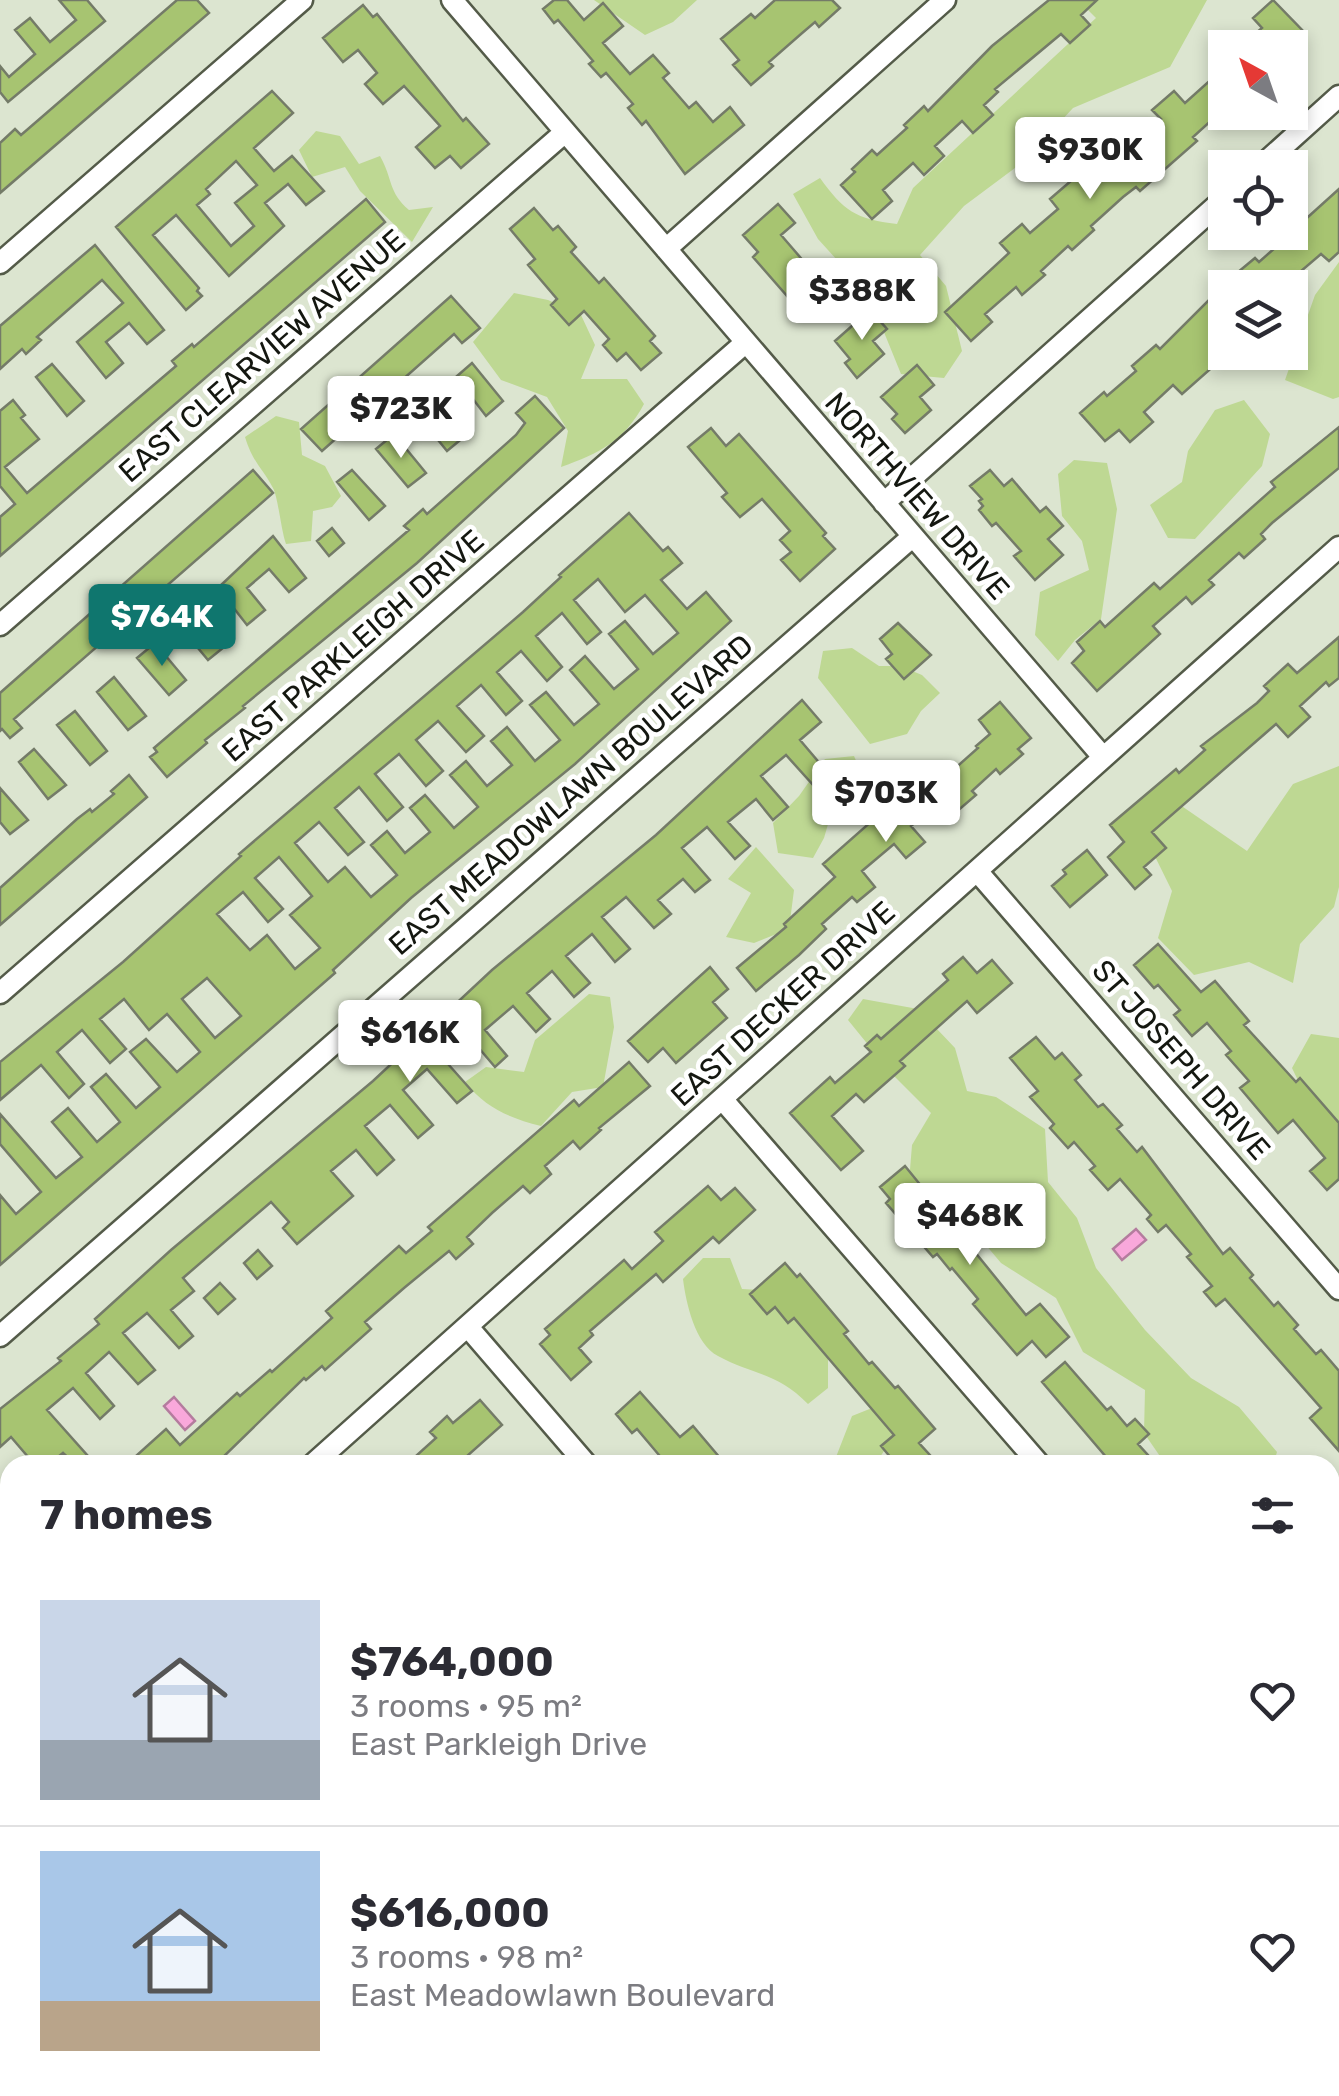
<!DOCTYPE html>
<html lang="en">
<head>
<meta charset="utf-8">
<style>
	body { margin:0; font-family:Rubik,sans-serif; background:#f7f7f7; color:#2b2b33; height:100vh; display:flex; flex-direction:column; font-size:38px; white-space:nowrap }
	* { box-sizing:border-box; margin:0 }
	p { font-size:32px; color:#7c7c81 }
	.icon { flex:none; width:55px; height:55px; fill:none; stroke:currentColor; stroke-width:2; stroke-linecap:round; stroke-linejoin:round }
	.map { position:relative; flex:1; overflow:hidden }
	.sheet { position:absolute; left:0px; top:1455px; width:1340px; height:642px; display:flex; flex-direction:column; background:#fff; border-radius:30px 30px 0 0; box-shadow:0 5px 15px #0003 }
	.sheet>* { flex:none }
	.needle { width:65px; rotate:320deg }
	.controls { position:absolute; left:1208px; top:30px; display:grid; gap:20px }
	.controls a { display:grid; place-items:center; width:100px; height:100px; border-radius:0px; background:#fff; box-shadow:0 5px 15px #0003; font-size:50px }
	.price { position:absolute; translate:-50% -85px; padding:0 22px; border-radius:10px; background:#fff; color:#222; font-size:32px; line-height:65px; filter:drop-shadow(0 2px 5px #0008) }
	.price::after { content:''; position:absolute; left:50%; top:60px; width:30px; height:22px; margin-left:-15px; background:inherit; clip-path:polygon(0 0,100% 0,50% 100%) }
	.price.selected { background:#0f766e; color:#fff }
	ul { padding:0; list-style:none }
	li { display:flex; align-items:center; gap:30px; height:250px; padding:0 40px }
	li+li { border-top:2px solid #e1e1e2 }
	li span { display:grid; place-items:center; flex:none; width:280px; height:200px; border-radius:0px; color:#555 }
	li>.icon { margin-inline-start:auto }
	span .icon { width:120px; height:120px; fill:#fffc; stroke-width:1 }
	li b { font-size:42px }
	h2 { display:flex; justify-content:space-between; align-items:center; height:120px; padding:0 40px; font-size:42px }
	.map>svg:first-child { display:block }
	.green { fill:#bed893 }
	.water { fill:#f9a8db; stroke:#b47c9e; stroke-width:2.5 }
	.building { fill:#a7c471; stroke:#747b68; stroke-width:2.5; fill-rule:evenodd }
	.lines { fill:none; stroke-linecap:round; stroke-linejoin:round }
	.street-casing { stroke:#545b49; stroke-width:25 }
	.street { stroke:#fff; stroke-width:20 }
	.labels { text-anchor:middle; stroke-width:9; stroke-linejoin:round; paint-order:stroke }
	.street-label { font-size:30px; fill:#141710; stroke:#fff }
</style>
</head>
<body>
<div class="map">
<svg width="1339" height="2096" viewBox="0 0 1339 2096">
	<rect width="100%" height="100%" fill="#dce5d0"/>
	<path class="green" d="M594,0H697L673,22L645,35Z
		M1078,0H1207L1170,67L1073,108L1023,162L964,206L920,255L946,286L962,351L944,378L901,374L877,315L837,319L831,293L847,271L818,239L793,194L820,178C844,211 855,219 897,224L913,188L1096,18Z
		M316,131L340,136L359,164L380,156C393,179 388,192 409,210L433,207L412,242L360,191L345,167L312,177L299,150Z
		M1339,262V397L1333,399L1285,380L1315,295Z
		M514,293L548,300L581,315L595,345L581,379H627L644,404C624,441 600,453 561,467L568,431L547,397L501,380L473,342Z
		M1244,400L1270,434L1262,466L1195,539L1168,538L1150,505L1182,482L1188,451L1215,410Z
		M276,416L299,422L302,455L325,466L341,496L332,507L313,511L311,541L286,544C281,530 278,497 273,488C262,467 253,463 245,437Z
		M1074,460L1107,463L1117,509L1101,619L1075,640L1058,661L1035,635L1040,592L1089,570L1082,541L1062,516L1058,474Z
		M852,648L879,666H900L922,675L940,693L921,711L907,734L870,744L818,678L823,651Z
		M854,756L868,788L852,806L831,814L824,838L813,858L778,853L773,823L799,796L825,759Z
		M1339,766V887L1334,907L1300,944L1293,983L1249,962L1194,975L1158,938L1172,891L1136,818L1170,798L1247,851L1293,784Z
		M756,847L794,890L789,929L754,943L726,937L751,893L728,879Z
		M589,994L610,997L614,1027L603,1087L572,1092L541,1126C509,1118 486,1108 465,1082L486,1067L524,1072L535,1040Z
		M863,999L918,1009L955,1048L967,1091L996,1097L1045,1129L1048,1182L1077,1218L1096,1268L1145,1330L1191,1378L1239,1407L1277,1452L1273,1465H1166L1144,1433L1145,1390L1083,1352L1056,1298L1001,1263L959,1213L909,1182L912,1145L931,1113L891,1073L848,1020Z
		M1311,1034L1339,1038V1144L1319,1124L1292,1068Z
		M703,1258H730L742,1289L777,1291L828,1345V1388L808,1404C777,1372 753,1375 718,1356C695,1344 686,1303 683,1279Z
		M882,1404L894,1436L880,1457L895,1465H837L836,1457L852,1416Z
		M1330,1534L1339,1538V1629L1330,1618Z
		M10,2065V2088H84L91,2096H0V2067Z
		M235,2088H517L524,2096H228Z"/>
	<path class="water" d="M1136,1229L1146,1240L1122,1260L1113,1249Z
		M174,1397L195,1421L185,1430L164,1406Z"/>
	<path class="building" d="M59,0H87L105,21L8,102L0,92V66L9,77L35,54L15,30L30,18L50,42L76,20Z
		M177,0H197L209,13L0,193V143L15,129L21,135L28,129Z
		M554,0H567L584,20L603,3L623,26L603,43L630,74L653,55L669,73L663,78L689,108L696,102L713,122L730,107L744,125L685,174L646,121L642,125L628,108L633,104L606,73L601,77L589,64L593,61L558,20L554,23L543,9Z
		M775,0H832L840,8L819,27L815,22L801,34L769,62L773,66L751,85L733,65L739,60L721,39L751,14L755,18Z
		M1049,0H1097L1081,15L1090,25L1070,43L1061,34L995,89L998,92L984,105L993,115L973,133L962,121L935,146L944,156L924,175L913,163L883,190L892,201L872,219L841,185L855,172L852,169L872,150L877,155L907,128L904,125L924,106L928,111L992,46Z
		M1273,0L1306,34L1292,48H1256L1249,39L1262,28L1253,18Z
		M363,5L373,17L377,14L463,121L466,118L489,144L461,168L450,156L435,168L416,147L440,126L404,86L383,104L365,84L377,73L358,50L343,62L323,38Z
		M1225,67V108L1193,137L1197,141L1140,191L1136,187L1123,197L1091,226L1094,230L1072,250L1068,246L1041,271L1045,275L1022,295L1016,287L985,314L992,322L971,341L945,312L1009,253L1000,243L1022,224L1030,233L1058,209L1050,199L1115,143L1123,153L1148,132L1161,119L1152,110L1174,91L1185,103Z
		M272,91L293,113L254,148L274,171L292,156L324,191L306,205L288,184L265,203L284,226L229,276L176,215L153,235L199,288L197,291L202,296L186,310L116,227ZM236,161L257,185L235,203L254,226L231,246L197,205L210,194L206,189Z
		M1339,189V252L1329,261L1321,254L1294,277L1304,288H1225V356L1182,394L1173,385L1144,412L1153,422L1130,442L1119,430L1105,441L1080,413L1104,392L1107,396L1136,371L1132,366L1156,345L1160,349L1231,278L1255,258L1259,262L1285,239L1281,234L1290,232V226L1304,213L1308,217Z
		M366,199L385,222L0,556V517L15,504L0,486V411L13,400L25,415L21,418L39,439L5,467L27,493L176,366L172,361L192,344L194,347Z
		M778,204L795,223L781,235L806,264L810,261L828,282L815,293L825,305L808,320L753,257L758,252L743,235Z
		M534,208L553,230L558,226L576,247L571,252L599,283L604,278L655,336L650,341L661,353L641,370L626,353L617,361L603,345L609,339L584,311L569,325L551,305L557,299L528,265L535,259L510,229Z
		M95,245L164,330L147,344L129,323L106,342L123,363L106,378L77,342L123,303L102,280L37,337L41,340L26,354L22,349L0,369V326Z
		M451,296L480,328L462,343L454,334L322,451L301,429Z
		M870,310L887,329L873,341L884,354L857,378L845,363L850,359L835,341Z
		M472,363L503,401L486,416L456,377Z
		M52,364L84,401L67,416L36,377Z
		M917,365L934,385L920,397L931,410L905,433L892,419L897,414L881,397Z
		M535,396L564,428L417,563L243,706L245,708L205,740L207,743L167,777L150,757L157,752L154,748L409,530L404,526L423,509L427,514L516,435L525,423L516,413Z
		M435,400L465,436L447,451L417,414Z
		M1339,427V468L1272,523L1261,534L1265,539L1244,558L1239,553L1209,580L1214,585L1192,604L1186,597L1153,626L1160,634L1097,691L1072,663L1084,651L1077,642L1100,621L1105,627L1154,583L1160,589L1275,487L1271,482Z
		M711,428L726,446L739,434L826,533L823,536L835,549L800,581L781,560L791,552L780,540L790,531L762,499L740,517L722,497L727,493L688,447Z
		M394,434L426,473L408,487L376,449Z
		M253,470L273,493L14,719L22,728L10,738L2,729L0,731V693Z
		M352,470L385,506L369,520L337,482Z
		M990,470L1004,486L1012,479L1040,512L1046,507L1063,526L1048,539L1063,555L1035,580L1014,556L1021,551L996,523L992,526L979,510L983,506L979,501L982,499L970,486Z
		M629,513L663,551L668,547L682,563L661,580L687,609L706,592L731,621L575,764L411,898L333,970L335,973L0,1265V1195L16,1214L41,1192L0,1144V1114L56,1178L82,1157L52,1122L68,1108L97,1142L120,1122L91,1087L106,1074L136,1108L160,1087L130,1052L146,1039L177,1072L200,1052L167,1014L149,1030L124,999L100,1019L126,1049L110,1063L82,1030L57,1052L84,1084L69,1098L41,1065L0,1100V1062L123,962L241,856L239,854L523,612L561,577L559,575ZM598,579L625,612L645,595L678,633L653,654L625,621L609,634L638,669L614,689L585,656L570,670L599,704L574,725L546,692L530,705L560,740L535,761L507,727L491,741L512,765L487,786L466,761L450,775L478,807L454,828L425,795L410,808L430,832L405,853L387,831L371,845L397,875L371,897L345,867L328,882L295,843L319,822L348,855L364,842L335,808L359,787L387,821L403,807L375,774L399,754L426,786L443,771L416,740L438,721L466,752L484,736L457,706L481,685L506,715L522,701L497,672L521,651L547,681L562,667L536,636L562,613L587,644L601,632L574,600ZM279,857L312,896L290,915L320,948L295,969L267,935L250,950L217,914L243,892L268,922L283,909L255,878ZM207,978L241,1016L215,1038L182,999Z
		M332,528L344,543L329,556L317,541Z
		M273,536L306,578L289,592L269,569L247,588L265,610L247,625L218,588Z
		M194,609L224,647L208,660L177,623Z
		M898,623L931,655L904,679L886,659L892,654L880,639Z
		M1339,637V678L1329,686L1326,682L1300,706L1310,717L1288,737L1276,724L1152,832L1166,848L1144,867L1151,875L1135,889L1108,857L1124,842L1110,825L1176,769L1179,773L1205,750L1201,746L1257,703L1269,691L1264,686L1288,664L1297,673Z
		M155,643L186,680L169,695L137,658Z
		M114,677L146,716L128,730L97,692Z
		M802,700L821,722L800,740L828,773L814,786L786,755L761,776L788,807L773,820L756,799L728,822L750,846L735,859L707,827L682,848L710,880L695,892L683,879L658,900L671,914L654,928L626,897L602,917L630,949L615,962L592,934L566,956L590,983L574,997L552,971L527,993L550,1019L536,1032L513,1006L485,1030L507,1056L495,1067L466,1033L440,1055L472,1091L457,1103L427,1069L403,1090L433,1125L418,1138L390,1105L365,1126L394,1160L377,1175L356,1150L331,1171L353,1196L297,1244L283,1228L289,1222L271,1202L183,1278L194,1291L171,1310L193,1336L179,1348L147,1313L123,1333L155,1370L138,1384L109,1352L86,1373L114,1406L100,1419L73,1388L47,1410L87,1455L76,1465L63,1453L48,1465H35L11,1437L0,1447V1409L61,1361L58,1358L99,1324L95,1319L171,1250L373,1081L492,970L656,835Z
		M1000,702L1031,738L1018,749L1023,754L1000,774L996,769L972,791L976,795L955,813L942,799L911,826L925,842L906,858L894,844L862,871L875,887L857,902L852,897L822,924L826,929L799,955L756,991L737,968L786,927L784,924L835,877L823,864L907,790L917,802L978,748L976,746L990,734L979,720Z
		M75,711L107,751L90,765L57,725Z
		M34,749L66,785L48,799L19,762Z
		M129,775L147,797L0,925V888L77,819L90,809L92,812L114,794L111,791Z
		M0,788L28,820L10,834L0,822Z
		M1087,850L1107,875L1070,907L1052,886L1066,874L1063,870Z
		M1158,944L1201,992L1215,981L1249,1021L1244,1025L1296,1082L1300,1078L1339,1123V1179L1327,1190L1310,1171L1325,1158L1293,1120L1278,1133L1240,1088L1249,1081L1226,1055L1231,1051L1207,1023L1192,1036L1174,1015L1180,1010L1158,985L1154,988L1134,965Z
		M963,957L977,973L992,960L1012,983L977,1013L967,1001L900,1061L905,1066L864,1102L856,1094L832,1116L863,1151L841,1170L790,1113L830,1077L835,1083L871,1052L865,1046L877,1035L881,1039L948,980L943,974Z
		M710,967L728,989L713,1002L727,1018L676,1063L663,1048L648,1062L628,1041Z
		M1036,1037L1055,1059L1062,1053L1081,1075L1075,1080L1098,1107L1103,1104L1122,1125L1117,1129L1137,1152L1142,1147L1223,1254L1230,1248L1253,1275L1250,1278L1274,1306L1278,1302L1298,1325L1294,1329L1316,1354L1321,1350L1339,1371V1451L1310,1418L1321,1408L1225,1299L1216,1306L1204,1292L1212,1286L1187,1257L1191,1254L1166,1225L1158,1232L1147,1219L1151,1215L1120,1179L1108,1190L1090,1170L1095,1166L1074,1142L1068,1148L1050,1128L1054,1124L1030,1097L1038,1091L1010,1058Z
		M629,1062L650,1086L599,1128L601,1130L580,1149L573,1141L545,1166L551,1174L530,1193L523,1186L492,1213L467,1237L473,1244L456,1259L449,1251L404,1288L365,1322L371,1329L325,1370L322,1366L306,1380L304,1378L215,1465H126L166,1429L180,1445L237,1393L240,1396L270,1370L272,1372L332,1318L326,1311L399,1246L406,1253L432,1231L428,1227L574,1100L579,1106Z
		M905,1166L1026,1315L1040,1304L1069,1337L1046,1357L1032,1341L1017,1355L973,1304L978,1299L952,1268L950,1270L937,1254L933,1257L886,1203L890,1199L880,1187Z
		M708,1186L721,1200L735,1188L755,1210L719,1243L713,1237L663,1282L656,1274L590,1331L593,1335L579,1348L591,1362L571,1380L540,1344L550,1335L545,1329L624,1260L632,1269L663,1241L655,1232Z
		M258,1250L272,1266L257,1279L244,1263Z
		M785,1263L797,1277L800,1274L848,1331L844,1334L869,1364L872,1362L895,1388L898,1386L935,1429L919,1443L939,1465H897L881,1446L894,1435L794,1318L788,1323L775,1307L767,1314L750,1294Z
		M220,1283L235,1299L218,1314L204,1298Z
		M1065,1362L1107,1410L1111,1407L1127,1426L1135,1419L1149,1434L1138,1444L1157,1465H1113L1042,1382Z
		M640,1392L680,1437L693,1426L726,1465H647L659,1455L637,1429L632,1433L616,1414Z
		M480,1400L502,1425L457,1465H406L436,1438L430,1432L447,1416L453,1423Z"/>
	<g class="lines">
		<defs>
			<path id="street" d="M452,0L1103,757
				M1259,168L1339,96
				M666,249L945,0
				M0,263L302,0
				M884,503L1225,198
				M0,625L564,133
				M977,871L1339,1289
				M0,993L745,343
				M723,1100L1040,1465
				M468,1327L587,1465
				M0,1336L912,537
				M312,1465L1339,547
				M0,1511L10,1523
				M0,1699L10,1691
				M0,1798L10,1810
				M1330,1799L1339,1809
				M701,2088L709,2096
				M1127,2088L1134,2096"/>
		</defs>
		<use href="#street" class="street-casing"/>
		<use href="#street" class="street"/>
	</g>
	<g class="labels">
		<g class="street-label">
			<text transform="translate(262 356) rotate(-41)" y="10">EAST CLEARVIEW AVENUE</text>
			<text transform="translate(917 496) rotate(49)" y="10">NORTHVIEW DRIVE</text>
			<text transform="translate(353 646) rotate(-41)" y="10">EAST PARKLEIGH DRIVE</text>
			<text transform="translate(571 795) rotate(-41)" y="10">EAST MEADOWLAWN BOULEVARD</text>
			<text transform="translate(783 1004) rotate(-42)" y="10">EAST DECKER DRIVE</text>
			<text transform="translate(1181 1060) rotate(49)" y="10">ST JOSEPH DRIVE</text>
		</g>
	</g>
</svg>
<div class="controls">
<a><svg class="needle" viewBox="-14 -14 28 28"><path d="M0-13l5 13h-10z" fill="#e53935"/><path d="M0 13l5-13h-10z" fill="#7c7c81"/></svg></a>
<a><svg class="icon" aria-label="locate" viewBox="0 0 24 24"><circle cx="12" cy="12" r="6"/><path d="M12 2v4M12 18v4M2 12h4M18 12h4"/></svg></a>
<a><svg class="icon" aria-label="layers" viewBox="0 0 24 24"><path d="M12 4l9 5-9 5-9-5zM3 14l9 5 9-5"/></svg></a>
</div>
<b class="price" style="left:1090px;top:202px">$930K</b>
<b class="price" style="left:862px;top:343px">$388K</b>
<b class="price" style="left:401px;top:461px">$723K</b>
<b class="price selected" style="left:162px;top:669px">$764K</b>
<b class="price" style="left:886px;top:845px">$703K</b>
<b class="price" style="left:410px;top:1085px">$616K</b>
<b class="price" style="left:970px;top:1268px">$468K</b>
<section class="sheet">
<h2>7 homes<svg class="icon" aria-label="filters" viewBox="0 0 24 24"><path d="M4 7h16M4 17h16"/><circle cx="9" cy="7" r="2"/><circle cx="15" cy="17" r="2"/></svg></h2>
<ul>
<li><span style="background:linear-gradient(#c9d6e8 70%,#9aa5b1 0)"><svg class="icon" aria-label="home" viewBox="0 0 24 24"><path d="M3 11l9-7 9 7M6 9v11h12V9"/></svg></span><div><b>$764,000</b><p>3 rooms · 95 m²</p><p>East Parkleigh Drive</p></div><svg class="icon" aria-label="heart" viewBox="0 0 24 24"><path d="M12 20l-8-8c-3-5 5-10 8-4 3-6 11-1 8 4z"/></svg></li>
<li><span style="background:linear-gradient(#a9c7e8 75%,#b9a48a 0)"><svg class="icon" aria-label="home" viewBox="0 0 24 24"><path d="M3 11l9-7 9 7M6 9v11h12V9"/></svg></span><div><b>$616,000</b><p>3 rooms · 98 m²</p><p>East Meadowlawn Boulevard</p></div><svg class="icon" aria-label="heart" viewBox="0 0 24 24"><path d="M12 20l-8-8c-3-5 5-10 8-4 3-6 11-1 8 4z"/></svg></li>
</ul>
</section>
</div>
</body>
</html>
